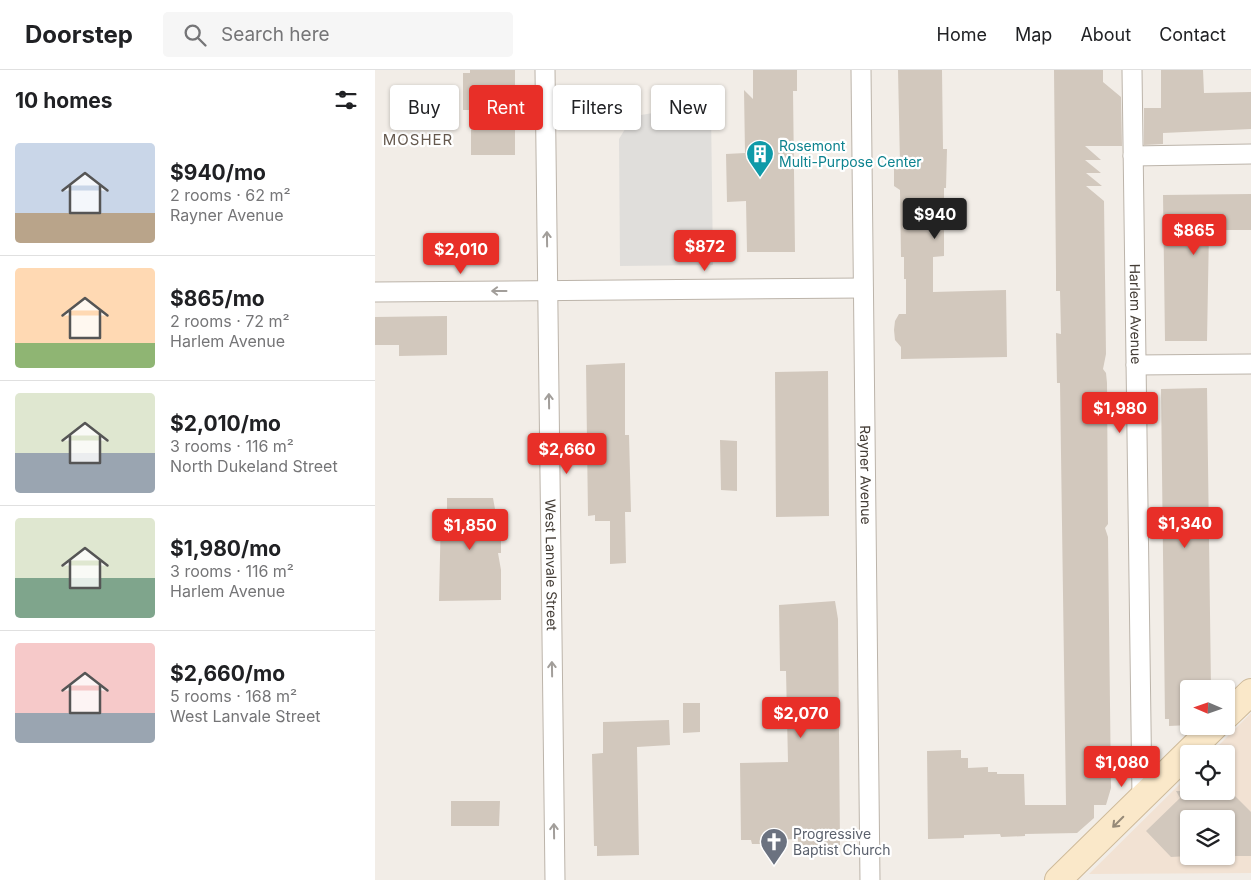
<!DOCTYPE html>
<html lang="en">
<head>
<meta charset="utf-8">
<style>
	body { margin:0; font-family:Inter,sans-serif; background:#f6f6f6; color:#202124; height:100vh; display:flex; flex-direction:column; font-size:19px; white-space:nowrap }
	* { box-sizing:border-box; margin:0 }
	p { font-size:16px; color:#757577 }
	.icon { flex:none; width:28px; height:28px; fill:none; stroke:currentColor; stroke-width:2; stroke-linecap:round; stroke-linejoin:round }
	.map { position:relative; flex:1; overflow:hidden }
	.details { display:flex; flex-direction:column; background:#fff; width:375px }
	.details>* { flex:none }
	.hud { position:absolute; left:15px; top:15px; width:475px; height:45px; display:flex; gap:10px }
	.needle { width:32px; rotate:272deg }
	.fabs { position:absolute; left:805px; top:610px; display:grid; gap:10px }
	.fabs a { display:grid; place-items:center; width:55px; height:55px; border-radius:5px; background:#fff; box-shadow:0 1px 4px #0004; font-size:25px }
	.price { position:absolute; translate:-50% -42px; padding:0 11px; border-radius:5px; background:#e82f28; color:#fff; font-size:16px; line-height:32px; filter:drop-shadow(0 1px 2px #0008) }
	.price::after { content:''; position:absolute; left:50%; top:30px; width:15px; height:11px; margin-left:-8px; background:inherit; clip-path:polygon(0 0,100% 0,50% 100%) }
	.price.on { background:#222; color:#fff }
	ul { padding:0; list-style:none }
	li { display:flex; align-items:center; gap:15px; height:125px; padding:0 15px }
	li+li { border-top:1px solid #e0e0e0 }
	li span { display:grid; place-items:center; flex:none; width:140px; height:100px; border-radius:5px; color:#555 }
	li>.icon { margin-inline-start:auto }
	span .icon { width:60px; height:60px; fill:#fffc; stroke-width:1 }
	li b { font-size:21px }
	h2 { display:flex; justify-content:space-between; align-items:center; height:60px; padding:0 15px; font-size:21px }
	.tag { padding:0 18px; border-radius:5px; background:#fff; box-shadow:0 1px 4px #0004; font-size:18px; line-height:45px }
	.tag.on { background:#e82f28; color:#fff }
	header { display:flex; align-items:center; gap:30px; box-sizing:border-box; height:70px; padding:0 25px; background:#fff; border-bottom:1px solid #e0e0e0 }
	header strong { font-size:24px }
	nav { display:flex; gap:28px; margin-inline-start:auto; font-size:18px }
	.search { width:350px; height:45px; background:#f6f6f6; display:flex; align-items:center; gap:12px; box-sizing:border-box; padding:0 18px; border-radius:5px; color:#757577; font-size:19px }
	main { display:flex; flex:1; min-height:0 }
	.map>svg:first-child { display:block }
	.commercial { fill:#f2e2d3; fill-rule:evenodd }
	.parking { fill:#e0dedb }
	.building { fill:#d2c8bd }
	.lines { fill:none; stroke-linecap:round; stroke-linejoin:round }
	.street-casing { stroke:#bcb4aa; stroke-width:21 }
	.secondary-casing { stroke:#ceba9a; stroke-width:28 }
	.street { stroke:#fff; stroke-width:19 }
	.secondary { stroke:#fae8c9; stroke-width:26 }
	.oneway { stroke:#a29e9a }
	.oneway2 { stroke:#968a78 }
	.labels { text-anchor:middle; stroke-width:4.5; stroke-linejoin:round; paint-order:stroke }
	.culture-label { font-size:14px; fill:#0d838f; stroke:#fff; text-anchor:start }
	.street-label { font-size:14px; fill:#443d36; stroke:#fff }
	.worship-label { font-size:14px; fill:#5b616d; stroke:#fff; text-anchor:start }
	.neighbourhood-label { font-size:15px; letter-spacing:1px; fill:#665a4f; stroke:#fff }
</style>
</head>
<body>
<header>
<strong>Doorstep</strong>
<div class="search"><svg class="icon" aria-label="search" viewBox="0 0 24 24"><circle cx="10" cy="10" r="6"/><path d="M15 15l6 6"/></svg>Search here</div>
<nav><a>Home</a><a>Map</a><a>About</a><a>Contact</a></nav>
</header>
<main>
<section class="details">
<h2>10 homes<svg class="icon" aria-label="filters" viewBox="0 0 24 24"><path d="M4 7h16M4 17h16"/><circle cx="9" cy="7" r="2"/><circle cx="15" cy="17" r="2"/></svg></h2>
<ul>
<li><span style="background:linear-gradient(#c9d6e8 70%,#b9a48a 0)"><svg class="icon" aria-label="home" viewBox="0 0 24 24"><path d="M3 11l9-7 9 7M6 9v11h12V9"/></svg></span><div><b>$940/mo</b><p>2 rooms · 62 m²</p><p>Rayner Avenue</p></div></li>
<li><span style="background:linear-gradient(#ffd9b3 75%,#8fb573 0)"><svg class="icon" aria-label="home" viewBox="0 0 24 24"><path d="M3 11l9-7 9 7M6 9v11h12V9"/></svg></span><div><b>$865/mo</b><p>2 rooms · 72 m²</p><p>Harlem Avenue</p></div></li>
<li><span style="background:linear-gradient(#dfe7d0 60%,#9aa5b1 0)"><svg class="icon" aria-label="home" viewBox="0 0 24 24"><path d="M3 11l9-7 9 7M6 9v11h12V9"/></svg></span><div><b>$2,010/mo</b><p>3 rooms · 116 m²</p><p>North Dukeland Street</p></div></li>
<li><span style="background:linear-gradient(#dfe7d0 60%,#7fa58c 0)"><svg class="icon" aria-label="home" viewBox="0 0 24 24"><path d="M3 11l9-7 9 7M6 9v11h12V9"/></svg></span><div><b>$1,980/mo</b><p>3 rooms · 116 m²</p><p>Harlem Avenue</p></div></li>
<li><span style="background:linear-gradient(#f6c9c9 70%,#9aa5b1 0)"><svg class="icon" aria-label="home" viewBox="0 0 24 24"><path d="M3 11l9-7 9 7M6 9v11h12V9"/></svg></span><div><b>$2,660/mo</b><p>5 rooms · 168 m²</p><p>West Lanvale Street</p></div></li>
</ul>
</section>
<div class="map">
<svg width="876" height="810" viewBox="0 0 876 810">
	<rect width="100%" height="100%" fill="#f2ede7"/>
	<path class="commercial" d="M876,643V803L714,804L814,705V721H851V684H835ZM814,749H851V786H814Z"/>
	<path class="parking" d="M290,41H336L338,195L245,196L244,69L255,51L266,45Z"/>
	<path class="building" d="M95,0H140V85H96V40H88V3H95Z
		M378,0H422V21H418L420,182H372L371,131L352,132L351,84L370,83L369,20L378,29Z
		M523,0H567L568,79H572L571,118H569V186L558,187V222L631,220L632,287L526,289V277L520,270L519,260L520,251L524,244H531V209H529V187H526L525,120L519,116V98L525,94Z
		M679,0H728V12L746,27L747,76H710L726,90H710L726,103H711L727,116H711L729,131L731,284L728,299L731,303L732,313L733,454L730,458L733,467L736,718L731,735H719V748L702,763L650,764V766L626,767L625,764L589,765V768L553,769L552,681L586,680V688H593V698L613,697V702H622V704H649L650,735H691L685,313H682L681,263L686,264L685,221H681V203Z
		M786,0H828L829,23L876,22V59L788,63V74L769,75V38H786Z
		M876,124V160H834L832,271H790L788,125Z
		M72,246V285L24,286V275H0V247Z
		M250,293V365H254L256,442H250L251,493L235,494V451H220V445L213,446L211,295Z
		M453,301L454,446L401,447L400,302Z
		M832,318L836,619H814V655L794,656V649H790L786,319Z
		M345,370L362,371V421L346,420Z
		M72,428H118L120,439H126V483H123L126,500V530L64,531L66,441H72Z
		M460,531L463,549L465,775L423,776V769L393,770V774H377L376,770H366L365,693L413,692L411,601H405L404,535Z
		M308,633H325V662L308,663Z
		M294,650L295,675L262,677L264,785L222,786V776H219L217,684L228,683V652Z
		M801,721H855L876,742V786H851V749H814V786L796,787L771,761L805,728Z
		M76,731H125L124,756H76Z"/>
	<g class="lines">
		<defs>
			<g id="street">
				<path id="s1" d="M170,0L180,810"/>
				<path id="s2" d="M486,0L495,810"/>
				<path id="s3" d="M757,0L767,727"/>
				<path d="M758,86L876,84"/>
				<path d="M0,222L488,218"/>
				<path d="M761,295L876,294"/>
			</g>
			<path id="secondary" d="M851,646L876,622
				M683,810L840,656"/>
		</defs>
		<use href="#street" class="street-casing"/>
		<use href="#secondary" class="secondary-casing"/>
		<use href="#street" class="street"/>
		<use href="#secondary" class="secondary"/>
	</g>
	<defs><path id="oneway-shaft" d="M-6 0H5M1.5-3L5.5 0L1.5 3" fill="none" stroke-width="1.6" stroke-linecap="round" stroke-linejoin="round" transform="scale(1.25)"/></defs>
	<g class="oneway">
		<use href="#oneway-shaft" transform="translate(172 169) rotate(-91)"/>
		<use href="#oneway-shaft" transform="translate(124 221) rotate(180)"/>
		<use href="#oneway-shaft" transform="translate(174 331) rotate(-91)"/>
		<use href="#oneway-shaft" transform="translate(177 599) rotate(-91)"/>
		<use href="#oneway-shaft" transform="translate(179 761) rotate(-91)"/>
	</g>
	<use class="oneway2" href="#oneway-shaft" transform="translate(743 752) rotate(135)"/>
	<defs>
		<symbol id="building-pin" viewBox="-11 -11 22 30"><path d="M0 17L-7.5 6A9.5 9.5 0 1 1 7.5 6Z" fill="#0f9aa8" stroke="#fff"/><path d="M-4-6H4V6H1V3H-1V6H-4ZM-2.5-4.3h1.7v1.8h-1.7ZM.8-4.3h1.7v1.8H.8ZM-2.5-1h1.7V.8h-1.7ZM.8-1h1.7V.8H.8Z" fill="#fff"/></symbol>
		<symbol id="church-pin" viewBox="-11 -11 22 30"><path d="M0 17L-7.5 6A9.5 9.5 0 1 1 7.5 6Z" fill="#6b7280" stroke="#fff"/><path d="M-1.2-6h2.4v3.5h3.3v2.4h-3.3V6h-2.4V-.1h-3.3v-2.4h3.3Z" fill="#fff"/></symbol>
	</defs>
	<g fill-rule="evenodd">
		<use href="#building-pin" x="369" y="68" width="32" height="43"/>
		<use href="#church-pin" x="383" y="756" width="32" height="43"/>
	</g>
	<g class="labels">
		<g class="culture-label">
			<text x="404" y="81">Rosemont<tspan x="404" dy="16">Multi-Purpose Center</tspan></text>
		</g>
		<g class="street-label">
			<text dy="5" stroke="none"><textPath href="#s3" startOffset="244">Harlem Avenue</textPath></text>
			<text dy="5" stroke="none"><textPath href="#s2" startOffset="405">Rayner Avenue</textPath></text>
			<text dy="5" stroke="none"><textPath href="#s1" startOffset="495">West Lanvale Street</textPath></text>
		</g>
		<g class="worship-label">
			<text x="418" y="769">Progressive<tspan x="418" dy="16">Baptist Church</tspan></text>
		</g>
		<g class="neighbourhood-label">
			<text x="43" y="75">MOSHER</text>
		</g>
	</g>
</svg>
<div class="fabs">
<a><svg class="needle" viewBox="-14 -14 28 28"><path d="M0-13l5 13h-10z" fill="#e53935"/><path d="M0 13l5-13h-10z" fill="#757577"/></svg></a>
<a><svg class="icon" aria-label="locate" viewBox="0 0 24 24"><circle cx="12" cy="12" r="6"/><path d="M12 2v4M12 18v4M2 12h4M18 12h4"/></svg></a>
<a><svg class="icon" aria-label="layers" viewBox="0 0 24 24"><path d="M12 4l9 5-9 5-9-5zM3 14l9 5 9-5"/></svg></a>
</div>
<b class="price on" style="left:560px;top:170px">$940</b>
<b class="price" style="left:819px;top:186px">$865</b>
<b class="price" style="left:330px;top:202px">$872</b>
<b class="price" style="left:86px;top:205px">$2,010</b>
<b class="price" style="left:745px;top:364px">$1,980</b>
<b class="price" style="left:192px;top:405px">$2,660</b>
<b class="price" style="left:810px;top:479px">$1,340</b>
<b class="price" style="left:95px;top:481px">$1,850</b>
<b class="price" style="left:426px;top:669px">$2,070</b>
<b class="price" style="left:747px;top:718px">$1,080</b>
<div class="hud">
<a class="tag">Buy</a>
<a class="tag on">Rent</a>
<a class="tag">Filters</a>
<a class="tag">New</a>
</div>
</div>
</main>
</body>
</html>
